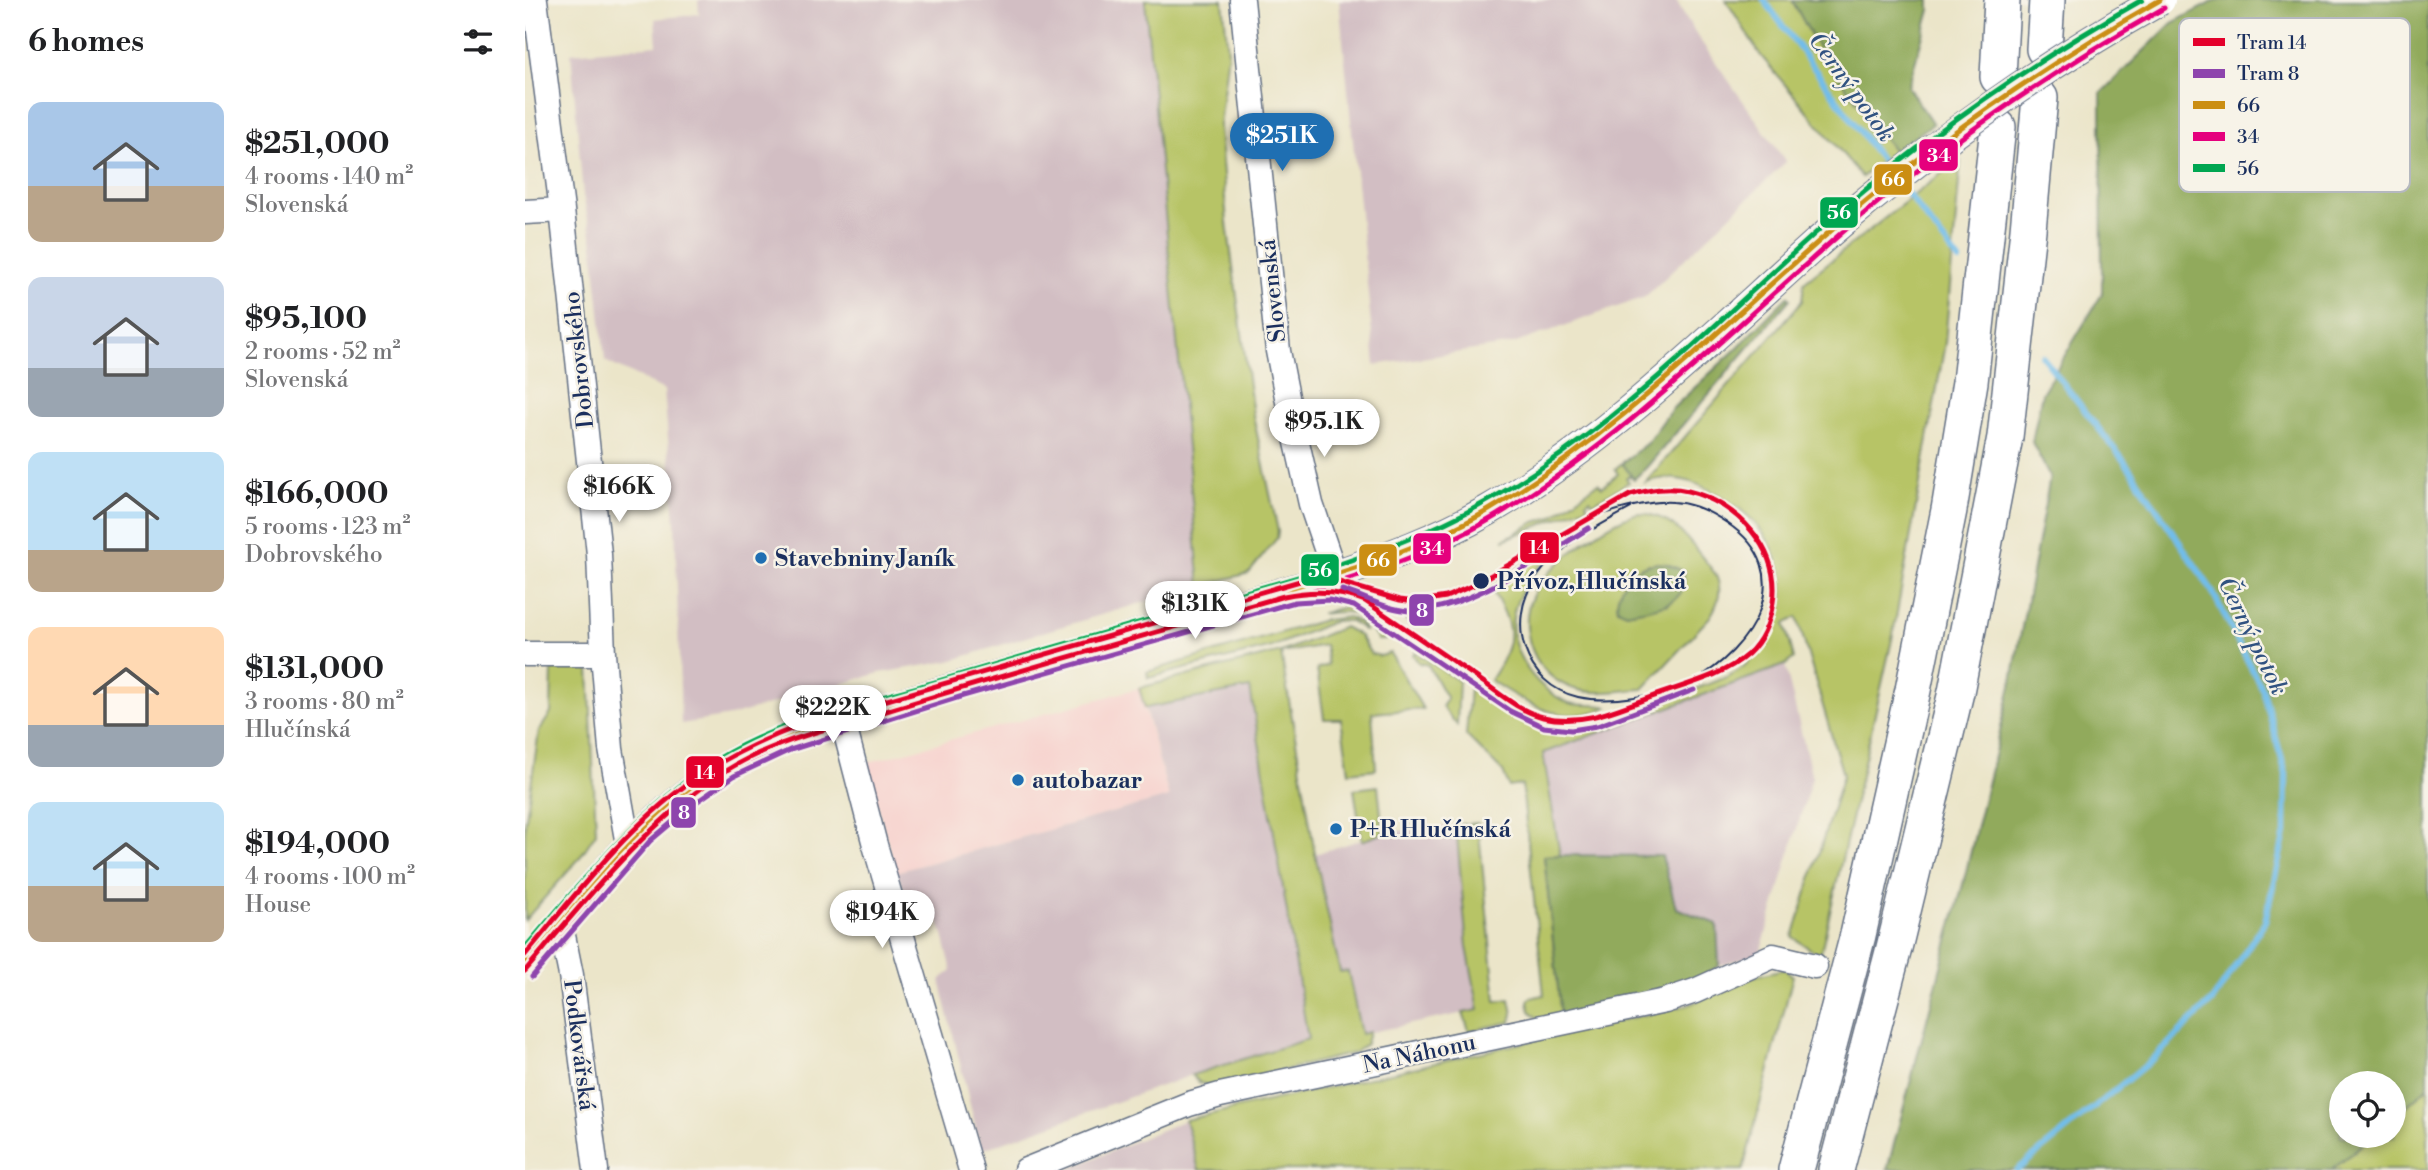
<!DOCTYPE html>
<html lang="en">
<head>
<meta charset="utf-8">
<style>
	body { margin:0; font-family:"Libre Bodoni",serif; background:#f2f2f2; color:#202124; height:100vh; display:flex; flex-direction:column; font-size:26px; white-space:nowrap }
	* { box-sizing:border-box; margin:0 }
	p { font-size:23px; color:#757577 }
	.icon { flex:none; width:38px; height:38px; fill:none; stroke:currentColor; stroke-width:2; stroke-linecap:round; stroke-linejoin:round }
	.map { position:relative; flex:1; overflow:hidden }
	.sheet { display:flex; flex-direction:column; background:#fff; width:525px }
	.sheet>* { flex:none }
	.tools { position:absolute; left:1804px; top:1071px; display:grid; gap:14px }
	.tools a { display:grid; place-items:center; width:77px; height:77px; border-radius:50%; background:#fff; box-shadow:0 4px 10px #0003; font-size:35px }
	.price { position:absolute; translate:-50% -60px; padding:0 16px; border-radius:24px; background:#fff; color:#222; font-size:23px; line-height:46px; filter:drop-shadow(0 2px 4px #0008) }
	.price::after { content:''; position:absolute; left:50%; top:42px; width:21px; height:16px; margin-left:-10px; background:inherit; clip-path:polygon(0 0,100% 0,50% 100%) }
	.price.on { background:#1f6fb2; color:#fff }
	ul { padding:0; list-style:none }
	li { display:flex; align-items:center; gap:21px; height:175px; padding:0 28px }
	li span { display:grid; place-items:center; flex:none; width:196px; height:140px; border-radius:14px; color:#555 }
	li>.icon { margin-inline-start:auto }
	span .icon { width:84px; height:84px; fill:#fffc; stroke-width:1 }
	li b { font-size:30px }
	h2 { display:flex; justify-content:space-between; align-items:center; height:84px; padding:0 28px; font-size:30px }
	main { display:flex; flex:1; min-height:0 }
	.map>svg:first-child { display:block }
	.built { fill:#f7d0cc }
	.industrial { fill:#d2bec3 }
	.green { fill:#b7c466; stroke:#697a62; stroke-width:2; fill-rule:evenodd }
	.forest { fill:#91aa5b; stroke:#566c5c; stroke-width:2 }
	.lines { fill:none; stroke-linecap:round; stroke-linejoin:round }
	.stream { stroke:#71bdea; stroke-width:6 }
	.minor-casing { stroke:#646f83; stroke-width:27 }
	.major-casing { stroke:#646f83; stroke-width:32 }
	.highway-casing { stroke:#646f83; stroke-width:38 }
	.minor { stroke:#fff; stroke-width:24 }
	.major { stroke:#fff; stroke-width:30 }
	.highway { stroke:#fff; stroke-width:35 }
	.tram { stroke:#1b2f5e; stroke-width:2 }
	.major-bridge-casing { stroke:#646f83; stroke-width:32; stroke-linecap:butt }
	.major-bridge { stroke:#fff; stroke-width:30 }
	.bus-1-casing { stroke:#f7f3e8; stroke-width:10 }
	.bus-2-casing { stroke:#f7f3e8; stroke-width:10 }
	.bus-3-casing { stroke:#f7f3e8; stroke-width:10 }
	.bus-1 { stroke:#cb8e13; stroke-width:5 }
	.bus-2 { stroke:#e5007d; stroke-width:5 }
	.bus-3 { stroke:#00a651; stroke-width:5 }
	.tram-1-casing { stroke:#f7f3e8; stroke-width:10 }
	.tram-2-casing { stroke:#f7f3e8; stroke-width:10 }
	.tram-1 { stroke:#e4002b; stroke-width:5 }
	.tram-2 { stroke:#8e44ad; stroke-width:5 }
	.poi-dot { fill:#1f6fb2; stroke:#f7f3e8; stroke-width:2.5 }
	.stop-dot { fill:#1b2f5e; stroke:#f7f3e8; stroke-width:2.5 }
	.labels { text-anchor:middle; stroke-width:5; stroke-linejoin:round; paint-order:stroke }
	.street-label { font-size:23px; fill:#1b2f5e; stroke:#f7f3e8 }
	.poi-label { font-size:23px; font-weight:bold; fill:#1b2f5e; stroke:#f7f3e8; text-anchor:start }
	.stop-label { font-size:23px; font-weight:bold; fill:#1b2f5e; stroke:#f7f3e8; text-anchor:start }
	.water-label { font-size:24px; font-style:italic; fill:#305281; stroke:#f7f3e8 }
	.key { fill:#f7f3e8; stroke:#b5b8bf; stroke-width:2 }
	.key-label { font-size:19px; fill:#1b2f5e }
	.line-badge { stroke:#f7f3e8; stroke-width:2.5 }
	.badge-label { font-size:19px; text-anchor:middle; font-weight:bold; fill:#fff }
</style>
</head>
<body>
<main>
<section class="sheet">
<h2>6 homes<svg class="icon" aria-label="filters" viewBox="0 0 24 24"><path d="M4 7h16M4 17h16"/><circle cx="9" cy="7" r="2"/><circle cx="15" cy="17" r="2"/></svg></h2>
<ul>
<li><span style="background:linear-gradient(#a9c7e8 60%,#b9a48a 0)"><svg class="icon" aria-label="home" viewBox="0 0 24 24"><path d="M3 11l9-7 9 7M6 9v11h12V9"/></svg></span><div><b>$251,000</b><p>4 rooms · 140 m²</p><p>Slovenská</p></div></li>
<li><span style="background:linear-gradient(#c9d6e8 65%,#9aa5b1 0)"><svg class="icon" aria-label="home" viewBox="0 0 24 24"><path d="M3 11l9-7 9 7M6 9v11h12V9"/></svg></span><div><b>$95,100</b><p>2 rooms · 52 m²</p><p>Slovenská</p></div></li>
<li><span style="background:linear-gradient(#bfe0f5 70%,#b9a48a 0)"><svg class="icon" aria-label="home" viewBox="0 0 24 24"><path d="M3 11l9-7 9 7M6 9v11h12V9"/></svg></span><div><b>$166,000</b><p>5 rooms · 123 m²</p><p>Dobrovského</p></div></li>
<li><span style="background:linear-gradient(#ffd9b3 70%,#9aa5b1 0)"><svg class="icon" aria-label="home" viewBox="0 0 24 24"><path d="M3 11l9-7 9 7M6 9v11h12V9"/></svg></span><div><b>$131,000</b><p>3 rooms · 80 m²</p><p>Hlučínská</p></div></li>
<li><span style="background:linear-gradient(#bfe0f5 60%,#b9a48a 0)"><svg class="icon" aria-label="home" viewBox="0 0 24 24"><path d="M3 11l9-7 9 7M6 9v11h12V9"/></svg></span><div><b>$194,000</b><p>4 rooms · 100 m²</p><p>House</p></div></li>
</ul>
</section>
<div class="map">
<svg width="1903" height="1170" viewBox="0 0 1903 1170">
	<rect width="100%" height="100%" fill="#f7f3e8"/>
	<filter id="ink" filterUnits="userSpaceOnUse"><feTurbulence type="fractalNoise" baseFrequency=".0143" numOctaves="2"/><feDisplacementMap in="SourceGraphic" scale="14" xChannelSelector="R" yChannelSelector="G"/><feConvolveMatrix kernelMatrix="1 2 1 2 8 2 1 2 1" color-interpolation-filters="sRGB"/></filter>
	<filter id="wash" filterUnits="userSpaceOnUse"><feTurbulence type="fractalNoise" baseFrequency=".00686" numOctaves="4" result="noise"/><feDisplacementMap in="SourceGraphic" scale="28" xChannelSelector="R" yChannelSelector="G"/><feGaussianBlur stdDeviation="1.57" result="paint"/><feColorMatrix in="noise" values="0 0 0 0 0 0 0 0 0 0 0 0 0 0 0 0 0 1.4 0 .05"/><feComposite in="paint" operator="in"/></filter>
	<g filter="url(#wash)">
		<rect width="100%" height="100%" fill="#ebe5c9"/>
		<path class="built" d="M614,688L644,797L371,872L341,763Z"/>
		<path class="industrial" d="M173,0H620L675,586L511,634L425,661L355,673L205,716L156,724L150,522L139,390L80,361L68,244L58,195L46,53L132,45L130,19L174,14Z
			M814,0H1151L1170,33L1261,162L1120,297L988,344L850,365Z
			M1260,665L1287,777L1235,954L1194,966L1192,924L1151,908L1136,856L1035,855L1018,753Z
			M725,687L784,1039L667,1075L456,1150L415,980L427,971L417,931L413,921L391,918L371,872L644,797L620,708Z
			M931,825L942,947L954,1010L837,1034L823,971L815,972L790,854L858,833Z
			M660,1120L674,1170H542Z"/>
		<path class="green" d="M620,0H698L703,52L694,126L702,223L728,415L753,531L752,538L724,573L675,586Z
			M1201,0H1267L1297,55L1369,151L1337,177L1236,56Z
			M1436,158L1420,343L1368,635L1295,956L1268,937L1318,775L1272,617L1260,624L1269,658L1260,665L1018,753L1035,855L1019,856L1036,1016L1013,1019L1005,1011L1003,1001L1005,998L1019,995L997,785L984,787L978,772L941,735L945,688L973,707L976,703C996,716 1014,728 1039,729C1082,730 1125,706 1165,691C1182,684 1203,679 1218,667C1278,620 1266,541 1205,502C1181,486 1151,471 1121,482L1277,301L1279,282Z
			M1097,463L1109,479L1104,476L1101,478L1104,482L1068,503L1065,499L1061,502L1063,506L978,540L1010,522L1027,517L1073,483L1077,487L1093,474L1090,469Z
			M1113,513C1144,514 1160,535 1178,558C1183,565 1191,572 1193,581C1197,594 1192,606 1185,617L1118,689C1097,690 1074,695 1053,690C1035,685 1020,674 1011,658C1001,640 998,614 1008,595C1022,566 1081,522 1113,513ZM1124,564H1142L1158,571C1161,585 1155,597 1142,605L1108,573Z
			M1038,541C1022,559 1001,579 992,602C976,643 1007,688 1044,703C1056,707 1070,703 1082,707C1039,728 999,703 965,680C994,637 988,627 964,584Z
			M818,607C840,609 852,621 861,640H853C833,609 831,610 795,614Z
			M912,608L910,612L887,625L875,615L878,610L893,611Z
			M823,617L834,622L841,632L826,621H810L747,647L623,678L622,672L799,620Z
			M819,627L834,635L846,654L856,656L865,653L898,709L847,713L851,769L824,772L816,719H799L792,669L803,665L800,645L756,653L790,854L815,972L823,971L836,1034L844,1032L841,1044L829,1053L690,1087L675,1083L667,1075L783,1039L725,688L620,708L614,688L756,652Z
			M890,652L934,681L932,725L917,707L922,699L903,665L894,663L888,655Z
			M64,668L71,833L53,860L0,920V825L14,731L26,713L27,669Z
			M853,786L858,833L837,841L829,789Z
			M953,823L971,1001L985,999L988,1014L986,1022L944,1031L938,1013L954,1010L942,947L931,825Z
			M1259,969L1268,976L1218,1170H674L660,1120L1163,1005L1230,976Z
			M1903,1087V1170H1807L1847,1136H1869V1117Z"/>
		<path class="forest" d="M1267,0H1405V10L1383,87L1408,124L1369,151L1297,55Z
			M1691,0H1903V1087L1869,1117V1083H1816V1136H1847L1807,1170H1362L1438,884L1486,686L1525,477L1507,442L1517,393L1577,294L1576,93L1647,23Z
			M1263,296L1265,299L1121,468L1109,479L1097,463L1122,443L1147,409L1211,349Z
			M1132,563L1142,564L1158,571C1166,607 1127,608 1101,613L1093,609C1089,595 1102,575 1114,568C1119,565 1126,564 1132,563Z
			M1035,855L1137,856L1151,908L1192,924L1194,966L1165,984L1036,1016L1019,856Z"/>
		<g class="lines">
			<path class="stream" d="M1239,0L1359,164
				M1383,194L1434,261
				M1492,1170L1629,1058L1688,1000L1740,921L1760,833L1761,774L1738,691L1686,589L1603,466L1517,356"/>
		</g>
	</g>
	<g filter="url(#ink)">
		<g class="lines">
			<defs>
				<path id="minor" d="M10,0L37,210L74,554L78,654L86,749L103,845
					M0,212L37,210
					M0,654H78
					M317,718L350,845L446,1170
					M35,921L46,975L71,1170
					M0,962C60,892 118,815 198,766C234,744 277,731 317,718L810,575L786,504L764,407L753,351L717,0
					M501,1170L664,1104L695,1095L1140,1001L1170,991L1248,956L1290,966"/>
				<path id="major" d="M810,575C862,557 913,539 962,511C1085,440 1187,337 1292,243"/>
				<path id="highway" d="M1519,49L1522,0
					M1473,77L1477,0
					M1271,1170L1333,935L1388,690L1424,510L1445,382L1473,127
					M1311,1170L1369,948L1431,692L1480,437L1503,230L1515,98"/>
			</defs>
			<use href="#minor" class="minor-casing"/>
			<use href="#major" class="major-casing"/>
			<use href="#highway" class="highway-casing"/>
			<use href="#minor" class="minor"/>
			<use href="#major" class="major"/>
			<use href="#highway" class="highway"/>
			<path class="tram" d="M1106,508C1072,526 1034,546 1011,578C980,621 999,685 1053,697C1081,703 1117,697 1144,690
				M1059,521C1084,512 1122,500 1148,502C1167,503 1186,512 1202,523C1277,573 1227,650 1166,682"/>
			<defs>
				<path id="major-bridge" d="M1292,243C1399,151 1512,69 1635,0"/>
			</defs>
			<use href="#major-bridge" class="major-bridge-casing"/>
			<use href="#major-bridge" class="major-bridge"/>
			<defs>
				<path id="bus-1" d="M0,962C60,891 119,814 200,765C260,728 334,713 401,694C503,664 606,634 709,604C795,579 885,556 964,510C1096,432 1201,321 1316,222C1415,137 1522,64 1635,0"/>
				<path id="bus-2" d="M7,968C67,897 125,820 206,771C264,737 334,722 398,704C501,674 603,644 706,614C795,588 889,565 969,517C1101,439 1206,329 1321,229C1420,144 1526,72 1639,8"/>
				<path id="bus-3" d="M0,948C58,880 114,809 191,760C255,720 335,704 407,683C502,655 598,627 693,600C770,578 848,557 920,523C1068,454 1183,328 1304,221C1400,136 1506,63 1617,0"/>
			</defs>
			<use href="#bus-1" class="bus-1-casing"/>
			<use href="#bus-2" class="bus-2-casing"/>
			<use href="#bus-3" class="bus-3-casing"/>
			<use href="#bus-1" class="bus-1"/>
			<use href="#bus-2" class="bus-2"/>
			<use href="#bus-3" class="bus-3"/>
			<defs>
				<path id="tram-1" d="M0,955C51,894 100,829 165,782C200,757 239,739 279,724L775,581L807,580L875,600L890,602L921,597L951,584L1105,495C1124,490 1143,486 1163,491C1212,503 1256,549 1248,602C1245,622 1238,640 1223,654C1197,677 1158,685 1126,697C1091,710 1057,726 1018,717C994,711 974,693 954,679C916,653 878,627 840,601C813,590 787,590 759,596C630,633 500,668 371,708C319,724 248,741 202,770C121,823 62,898 0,971"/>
				<path id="tram-2" d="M817,590C840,597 861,609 884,611C940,613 1017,557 1064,528
					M7,977L125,841L170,803L209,776L265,750L438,696L770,602L804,600L829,606L985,711L1019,727L1046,730L1072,726L1169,690"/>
			</defs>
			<use href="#tram-1" class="tram-1-casing"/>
			<use href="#tram-2" class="tram-2-casing"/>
			<use href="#tram-1" class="tram-1"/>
			<use href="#tram-2" class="tram-2"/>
		</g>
	</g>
	<g class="poi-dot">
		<circle cx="236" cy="558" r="7"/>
		<circle cx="493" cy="780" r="7"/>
		<circle cx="811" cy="829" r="7"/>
	</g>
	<circle class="stop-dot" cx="956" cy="581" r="9"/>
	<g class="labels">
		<g class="street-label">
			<text transform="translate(747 291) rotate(-96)" y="8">Slovenská</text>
			<text transform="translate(53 360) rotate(-96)" y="8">Dobrovského</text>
			<text transform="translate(55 1045) rotate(83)" y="8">Podkovářská</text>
			<text transform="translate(894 1053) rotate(-12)" y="8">Na Náhonu</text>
		</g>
		<g class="poi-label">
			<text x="250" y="566">Stavebniny Janík</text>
			<text x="507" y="788">autobazar</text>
			<text x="825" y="837">P+R Hlučínská</text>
		</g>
		<g class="stop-label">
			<text x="972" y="589">Přívoz,Hlučínská</text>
		</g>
		<g class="water-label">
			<text transform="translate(1327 87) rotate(54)" y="8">Černý potok</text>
			<text transform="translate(1728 636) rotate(64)" y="8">Černý potok</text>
		</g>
	</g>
	<rect x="1654" y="18" width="231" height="174" rx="10" class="key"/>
	<rect x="1668" y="38" width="32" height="8" fill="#e4002b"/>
	<rect x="1668" y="69" width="32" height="9" fill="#8e44ad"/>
	<rect x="1668" y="101" width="32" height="8" fill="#cb8e13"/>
	<rect x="1668" y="132" width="32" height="9" fill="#e5007d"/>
	<rect x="1668" y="164" width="32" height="8" fill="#00a651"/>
	<g class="key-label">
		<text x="1712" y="49">Tram 14</text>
		<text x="1712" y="80">Tram 8</text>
		<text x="1712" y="112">66</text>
		<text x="1712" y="143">34</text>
		<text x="1712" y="175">56</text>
	</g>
	<g class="line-badge">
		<rect x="1393" y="138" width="41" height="34" rx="7" fill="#e5007d"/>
		<rect x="1348" y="163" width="40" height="33" rx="7" fill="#cb8e13"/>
		<rect x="1294" y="196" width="40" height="33" rx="7" fill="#00a651"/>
		<rect x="994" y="531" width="41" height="33" rx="7" fill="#e4002b"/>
		<rect x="887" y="532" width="40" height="33" rx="7" fill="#e5007d"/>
		<rect x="833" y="543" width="40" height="34" rx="7" fill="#cb8e13"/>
		<rect x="775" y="553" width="40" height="34" rx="7" fill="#00a651"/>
		<rect x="883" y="593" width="27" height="34" rx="7" fill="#8e44ad"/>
		<rect x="160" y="755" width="40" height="34" rx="7" fill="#e4002b"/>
		<rect x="145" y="796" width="27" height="33" rx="7" fill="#8e44ad"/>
	</g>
	<g class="badge-label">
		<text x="1414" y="162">34</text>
		<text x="1368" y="186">66</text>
		<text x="1314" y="219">56</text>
		<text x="1014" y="554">14</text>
		<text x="907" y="555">34</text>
		<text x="853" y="567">66</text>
		<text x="795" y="577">56</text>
		<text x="897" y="617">8</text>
		<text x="180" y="779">14</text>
		<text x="159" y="819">8</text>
	</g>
</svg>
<div class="tools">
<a><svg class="icon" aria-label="locate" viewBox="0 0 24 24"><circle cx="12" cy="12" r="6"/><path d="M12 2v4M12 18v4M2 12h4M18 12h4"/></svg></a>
</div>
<b class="price on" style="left:757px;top:173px">$251K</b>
<b class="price" style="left:799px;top:459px">$95.1K</b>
<b class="price" style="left:94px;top:524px">$166K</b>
<b class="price" style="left:670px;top:641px">$131K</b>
<b class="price" style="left:308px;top:745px">$222K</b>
<b class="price" style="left:357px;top:950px">$194K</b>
</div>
</main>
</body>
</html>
